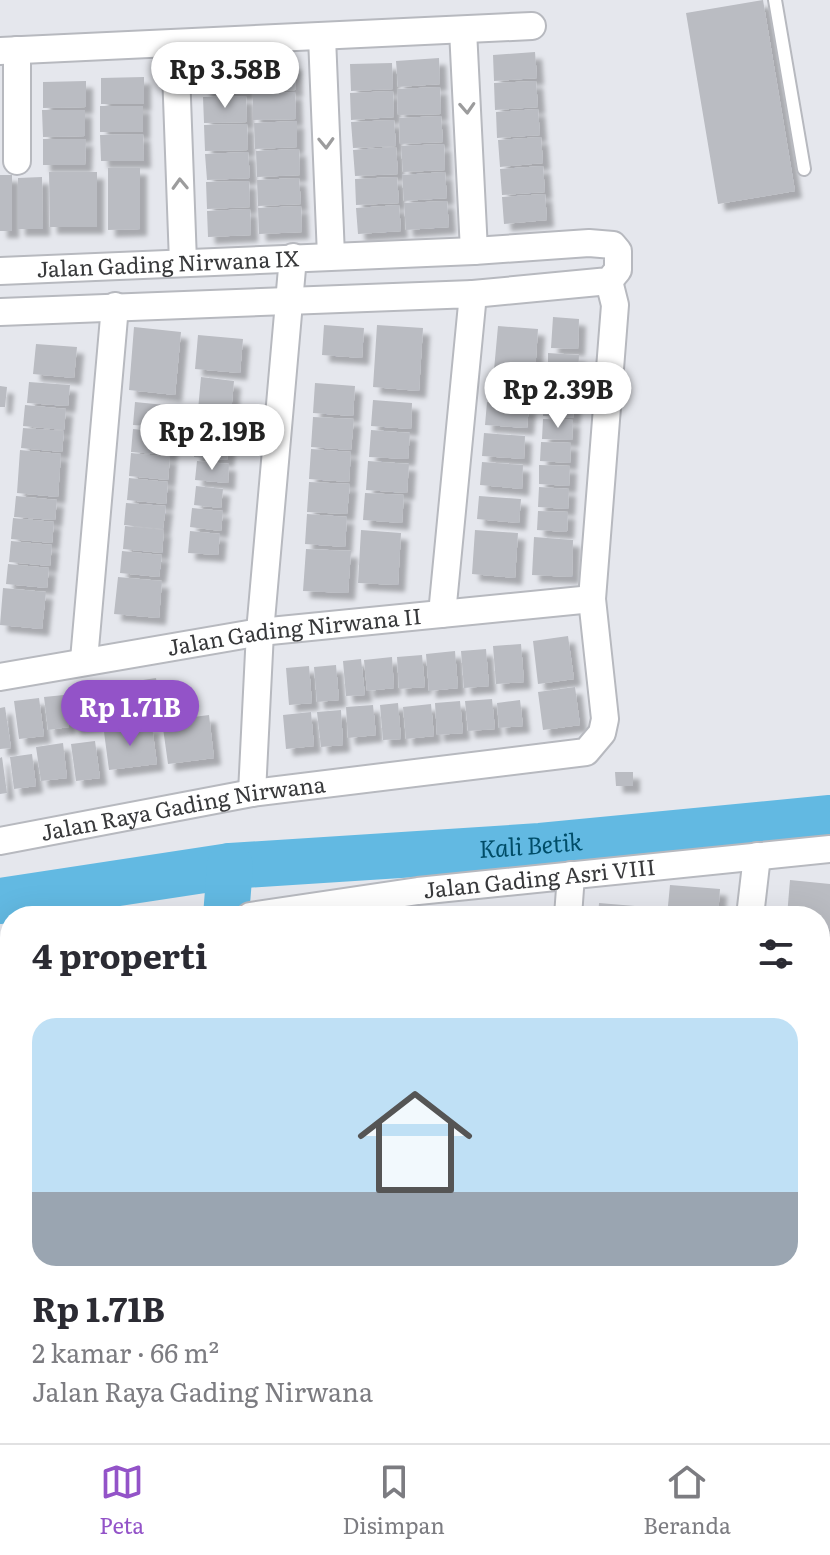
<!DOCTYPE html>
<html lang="id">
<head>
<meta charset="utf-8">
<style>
	body { margin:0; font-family:Literata,serif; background:#f2f2f3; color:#2b2b33; height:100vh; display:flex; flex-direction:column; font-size:30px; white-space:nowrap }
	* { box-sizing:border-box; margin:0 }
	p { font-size:26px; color:#7c7c81 }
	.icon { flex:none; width:44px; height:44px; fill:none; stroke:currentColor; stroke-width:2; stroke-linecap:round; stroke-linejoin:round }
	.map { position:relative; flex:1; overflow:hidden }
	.drawer { position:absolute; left:0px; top:906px; width:830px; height:538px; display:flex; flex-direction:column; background:#fff; border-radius:32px 32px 0 0; box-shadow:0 8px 32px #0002 }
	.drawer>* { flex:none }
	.price { position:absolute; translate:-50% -68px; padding:0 18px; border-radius:28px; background:#fff; color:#222; font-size:26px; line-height:52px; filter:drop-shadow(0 2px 4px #0008) }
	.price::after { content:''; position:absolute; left:50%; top:48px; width:24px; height:18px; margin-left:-12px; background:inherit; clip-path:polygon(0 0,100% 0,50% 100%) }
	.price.active { background:#9353c8; color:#fff }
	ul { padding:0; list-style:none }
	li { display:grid; align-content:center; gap:16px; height:424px; padding:0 32px }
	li+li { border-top:2px solid #e1e1e2 }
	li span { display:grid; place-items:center; height:248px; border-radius:24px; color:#555 }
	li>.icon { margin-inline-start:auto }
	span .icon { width:144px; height:144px; fill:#fffc; stroke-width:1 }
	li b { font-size:34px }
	h2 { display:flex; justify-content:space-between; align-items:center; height:96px; padding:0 32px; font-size:34px }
	.tabs { display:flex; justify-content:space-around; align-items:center; height:112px; border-top:2px solid #e1e1e2; background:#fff; font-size:22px; color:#7c7c81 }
	.tabs a { display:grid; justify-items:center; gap:4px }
	.tabs .active { color:#9353c8 }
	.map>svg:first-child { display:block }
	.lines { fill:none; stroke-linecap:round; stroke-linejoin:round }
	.river { stroke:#62b9e2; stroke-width:46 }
	.building { fill:#babcc2; filter:url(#shadow) }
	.lane-casing { stroke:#b7b9bf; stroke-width:16 }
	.street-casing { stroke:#b7b9bf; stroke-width:30 }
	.lane { stroke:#fff; stroke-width:12 }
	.street { stroke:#fff; stroke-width:26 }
	.oneway { stroke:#9c9c9d }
	.labels { text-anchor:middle; stroke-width:6; stroke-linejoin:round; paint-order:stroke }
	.street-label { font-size:22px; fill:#38393b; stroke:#e5e7ed }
	.water-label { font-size:24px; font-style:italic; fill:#004d68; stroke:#e5e7ed }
</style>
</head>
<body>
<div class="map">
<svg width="830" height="1443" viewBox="0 0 830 1443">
	<defs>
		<filter id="shadow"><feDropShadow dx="7" dy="7" stdDeviation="2" flood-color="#0004"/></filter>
	</defs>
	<rect width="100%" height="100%" fill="#e5e7ed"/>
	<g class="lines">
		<g class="river">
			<path id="s1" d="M0,901L230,866L540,846L830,818"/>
			<path d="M226,916L230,866"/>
			<path d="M179,1443V1434"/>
		</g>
	</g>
	<path class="building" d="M763,0L795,191L718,204L686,13Z
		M535,52L537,78L494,81L493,55Z
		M439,58L440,84L398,87L396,61Z
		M295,63L296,90L253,91L252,65Z
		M392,63L393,89L351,91L350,64Z
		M246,67L247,93L204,94L203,68Z
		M144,77V104H101V78Z
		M86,81V107L43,108V82Z
		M536,81L538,107L495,110L494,83Z
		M440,87L441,114L398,115L397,89Z
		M393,91L394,117L351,120L350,93Z
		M295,92L296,119L253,120V94Z
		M246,96L247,122L204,123L203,97Z
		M100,106H143V132H100Z
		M538,109L540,135L497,138L496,112Z
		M42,110H85V136L43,137Z
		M441,116L443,142L400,144L399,118Z
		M394,120L396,146L353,148L351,122Z
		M297,121V147L255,149L254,123Z
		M247,124L248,150L205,151L204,125Z
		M143,134L144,161H101L100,135Z
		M541,137L543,163L500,167L498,140Z
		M43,139H86L85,165H43Z
		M444,144L445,170L403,172L401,146Z
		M396,147L398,174L355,176L353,150Z
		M299,149L300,175L257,177L256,151Z
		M248,152L250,178L207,180L205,154Z
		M543,166L545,192L502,195L500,169Z
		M108,168H140V229L108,230Z
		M49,172H97V227H50Z
		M445,172L447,198L404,201L402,175Z
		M0,175H12V231H0Z
		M42,177L43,229H18V178Z
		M397,177L399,203L356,205L355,179Z
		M299,178L301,204L258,206L257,180Z
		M249,181L250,207L207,209L206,182Z
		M545,194L547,220L504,224L502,197Z
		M447,201L449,227L406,230L404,203Z
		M399,205L401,231L358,234L356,208Z
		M301,206L302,232L259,234L258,208Z
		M250,209L251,235L208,237L207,211Z
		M553,317L579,319L578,349L551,348Z
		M324,325L364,328L362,358L322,355Z
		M377,325L423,328L419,391L373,387Z
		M498,326L538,329L535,373L494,370Z
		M134,327L181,332L175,395L129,390Z
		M198,335L243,339L240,373L195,369Z
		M36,344L77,347L74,378L33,374Z
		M548,353L579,355L578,375L548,373Z
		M546,375L577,377L575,396L545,395Z
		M490,376L532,379L530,402L489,399Z
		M201,377L234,381L231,413L198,410Z
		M29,382L70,385L68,406L27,403Z
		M315,383L355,386L353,416L313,413Z
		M0,386L7,387L5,407H0Z
		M544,397L575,398L573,418L543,416Z
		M373,400L412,403L411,429L371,426Z
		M135,402L175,406L173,428L133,425Z
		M487,402L529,406L527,428L485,425Z
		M25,405L66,409L64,430L23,426Z
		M201,413L234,416L232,436L199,433Z
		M313,417L354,419L351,450L311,447Z
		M543,419L573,420L572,440L542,439Z
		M23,428L64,431L62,452L21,448Z
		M133,429L172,433L170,455L131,452Z
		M371,430L410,433L408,459L369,457Z
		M484,433L525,436L524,459L482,456Z
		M196,437L229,440L227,460L194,457Z
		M541,442L571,443L570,463L540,461Z
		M311,449L351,452L349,482L309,479Z
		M20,450L61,454L58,497L17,493Z
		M131,453L170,457L168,480L129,476Z
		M197,461L229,464L228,483L195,480Z
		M368,461L409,464L407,493L366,490Z
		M482,462L523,465L522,489L480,485Z
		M539,465L570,466L569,486L539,484Z
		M129,478L168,482L166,504L127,500Z
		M309,482L350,484L347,514L307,512Z
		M196,486L223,489L221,508L194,505Z
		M539,487L569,489L568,509L538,507Z
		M365,493L404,495L402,523L363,520Z
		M16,496L57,500L55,520L14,517Z
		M479,496L521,499L519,523L477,519Z
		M126,503L166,506L163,529L124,525Z
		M192,508L223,511L221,531L190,527Z
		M538,511L568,512L567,532L537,530Z
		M307,514L347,517L345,547L305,544Z
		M13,518L54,522L52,543L11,539Z
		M125,526L164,530L162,553L123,549Z
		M361,530L401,533L398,585L358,583Z
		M475,530L518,533L515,578L472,574Z
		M190,531L220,534L218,555L188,553Z
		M534,537L573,540L572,577L532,575Z
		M11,541L52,545L50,566L9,562Z
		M306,549L351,551L348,593L303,591Z
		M122,551L162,555L159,577L120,573Z
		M8,564L49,568L47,588L6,584Z
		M118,577L162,581L159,618L114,614Z
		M3,588L46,592L42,629L0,625Z
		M568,636L574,679L538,684L533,641Z
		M521,644L524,682L496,684L493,646Z
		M486,649L489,686L464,688L461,651Z
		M455,651L458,688L429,691L426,654Z
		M422,655L425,687L399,689L397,657Z
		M392,657L394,688L367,691L364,660Z
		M361,659L365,695L346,696L343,661Z
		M336,665L339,700L317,702L314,667Z
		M309,666L312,703L289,705L286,668Z
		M156,678L161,713L135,716L130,682Z
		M125,684L129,717L104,720L99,687Z
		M575,687L580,725L543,730L538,692Z
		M93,689L97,724L73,727L69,692Z
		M64,695L69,727L48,730L44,697Z
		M39,698L44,736L19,739L14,701Z
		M492,699L495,729L468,731L465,701Z
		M520,700L523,726L499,728L497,703Z
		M460,701L463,733L437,735L435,703Z
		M398,703L401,739L383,740L380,705Z
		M431,704L434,736L406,739L403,707Z
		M373,705L376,735L348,738L346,707Z
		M5,707L11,748L0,749V708Z
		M341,710L343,745L321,747L317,712Z
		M311,712L314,746L286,749L283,715Z
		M209,715L214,758L168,764L162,721Z
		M152,726L157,764L109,770L104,732Z
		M95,741L100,778L76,781L71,744Z
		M63,743L67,778L41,781L36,747Z
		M32,754L36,786L14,789L10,757Z
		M2,757L7,793L0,794V758Z
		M615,772H633V786H616Z
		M790,880L830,884V930L820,929V916H787Z
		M670,885L720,889L718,916H667Z
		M599,903L647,907V916H598Z
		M820,934L830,935V991L820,990Z
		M820,994L830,995V1026L820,1025Z
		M820,1031L830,1032L827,1086H820Z
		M0,1034L10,1035V1152L0,1150Z
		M820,1091L828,1092L823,1143H820Z
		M820,1270L830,1271V1320L820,1319Z
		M820,1328L830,1329V1388L820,1387Z
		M820,1396L830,1397V1441L809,1439V1434H820Z
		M77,1434H128V1443H77Z
		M250,1434L314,1438L313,1443H249Z
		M392,1434H460V1441Z
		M470,1434H508L507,1443H469Z
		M556,1434H591L590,1443H555Z
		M622,1434H667L666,1440Z
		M742,1434H800L799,1443H742Z
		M614,1438L646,1441V1443H614Z"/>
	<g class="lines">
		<defs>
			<path id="lane" d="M775,0L804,169"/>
			<g id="street">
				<path d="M463,30L474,251"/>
				<path d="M322,37L331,256"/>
				<path d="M175,44L183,262"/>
				<path d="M0,51L532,26"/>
				<path d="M17,161V50"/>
				<path id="s2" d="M0,271L474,251L589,243L613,245L618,251V270L609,281L473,294"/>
				<path d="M0,312L473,294L442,614"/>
				<path d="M84,660L115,306"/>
				<path id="s3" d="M0,677L260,632L592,599"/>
				<path d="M252,793L260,632L293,257"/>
				<path id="s4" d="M0,841L252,793L586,752L602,733L605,719L592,599L615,305L609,281"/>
				<path id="s5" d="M250,916L418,891L830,849"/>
				<path d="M568,916L571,875"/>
				<path d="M750,916L757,856"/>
				<path d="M0,964L10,962"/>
				<path d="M0,1172L10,1173"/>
				<path d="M820,1252L830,1253"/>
				<path d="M149,1443L150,1434"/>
				<path d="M214,1443L215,1434"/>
				<path d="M376,1443L377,1434"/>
				<path d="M522,1443V1434"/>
				<path d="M699,1443V1434"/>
			</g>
		</defs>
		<use href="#lane" class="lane-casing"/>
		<use href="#street" class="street-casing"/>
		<use href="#lane" class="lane"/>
		<use href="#street" class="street"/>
	</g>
	<defs><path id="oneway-chevron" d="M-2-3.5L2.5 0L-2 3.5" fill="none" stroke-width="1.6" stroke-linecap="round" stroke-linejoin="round" transform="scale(2)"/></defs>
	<g class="oneway">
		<use href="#oneway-chevron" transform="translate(467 108) rotate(87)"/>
		<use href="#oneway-chevron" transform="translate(326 143) rotate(88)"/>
		<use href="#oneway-chevron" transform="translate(180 184) rotate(-92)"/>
	</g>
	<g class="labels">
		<g class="street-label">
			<text dy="8" stroke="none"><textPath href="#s2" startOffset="168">Jalan Gading Nirwana IX</textPath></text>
			<text dy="8" stroke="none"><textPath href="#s3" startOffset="298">Jalan Gading Nirwana II</textPath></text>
			<text dy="8" stroke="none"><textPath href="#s4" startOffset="186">Jalan Raya Gading Nirwana</textPath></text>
			<text dy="8" stroke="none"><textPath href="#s5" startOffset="292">Jalan Gading Asri VIII</textPath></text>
		</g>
		<g class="water-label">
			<text dy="8" stroke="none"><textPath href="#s1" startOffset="534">Kali Betik</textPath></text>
		</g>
	</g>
</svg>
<b class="price" style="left:225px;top:110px">Rp 3.58B</b>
<b class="price" style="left:558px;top:430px">Rp 2.39B</b>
<b class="price" style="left:212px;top:472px">Rp 2.19B</b>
<b class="price active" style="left:130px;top:748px">Rp 1.71B</b>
<section class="drawer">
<h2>4 properti<svg class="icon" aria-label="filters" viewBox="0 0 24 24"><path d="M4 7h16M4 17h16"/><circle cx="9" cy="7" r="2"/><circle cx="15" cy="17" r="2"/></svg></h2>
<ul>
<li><span style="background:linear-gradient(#bfe0f5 70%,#9aa5b1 0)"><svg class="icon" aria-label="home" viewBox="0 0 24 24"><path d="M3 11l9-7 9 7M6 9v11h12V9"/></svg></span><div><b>Rp 1.71B</b><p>2 kamar · 66 m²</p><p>Jalan Raya Gading Nirwana</p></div></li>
</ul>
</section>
</div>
<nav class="tabs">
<a class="active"><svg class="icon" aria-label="map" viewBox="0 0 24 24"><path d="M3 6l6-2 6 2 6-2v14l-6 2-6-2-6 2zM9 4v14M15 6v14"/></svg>Peta</a>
<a><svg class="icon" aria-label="saved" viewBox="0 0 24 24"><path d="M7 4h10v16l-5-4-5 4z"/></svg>Disimpan</a>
<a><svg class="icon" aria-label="home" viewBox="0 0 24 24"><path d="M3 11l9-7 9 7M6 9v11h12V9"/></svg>Beranda</a>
</nav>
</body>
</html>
